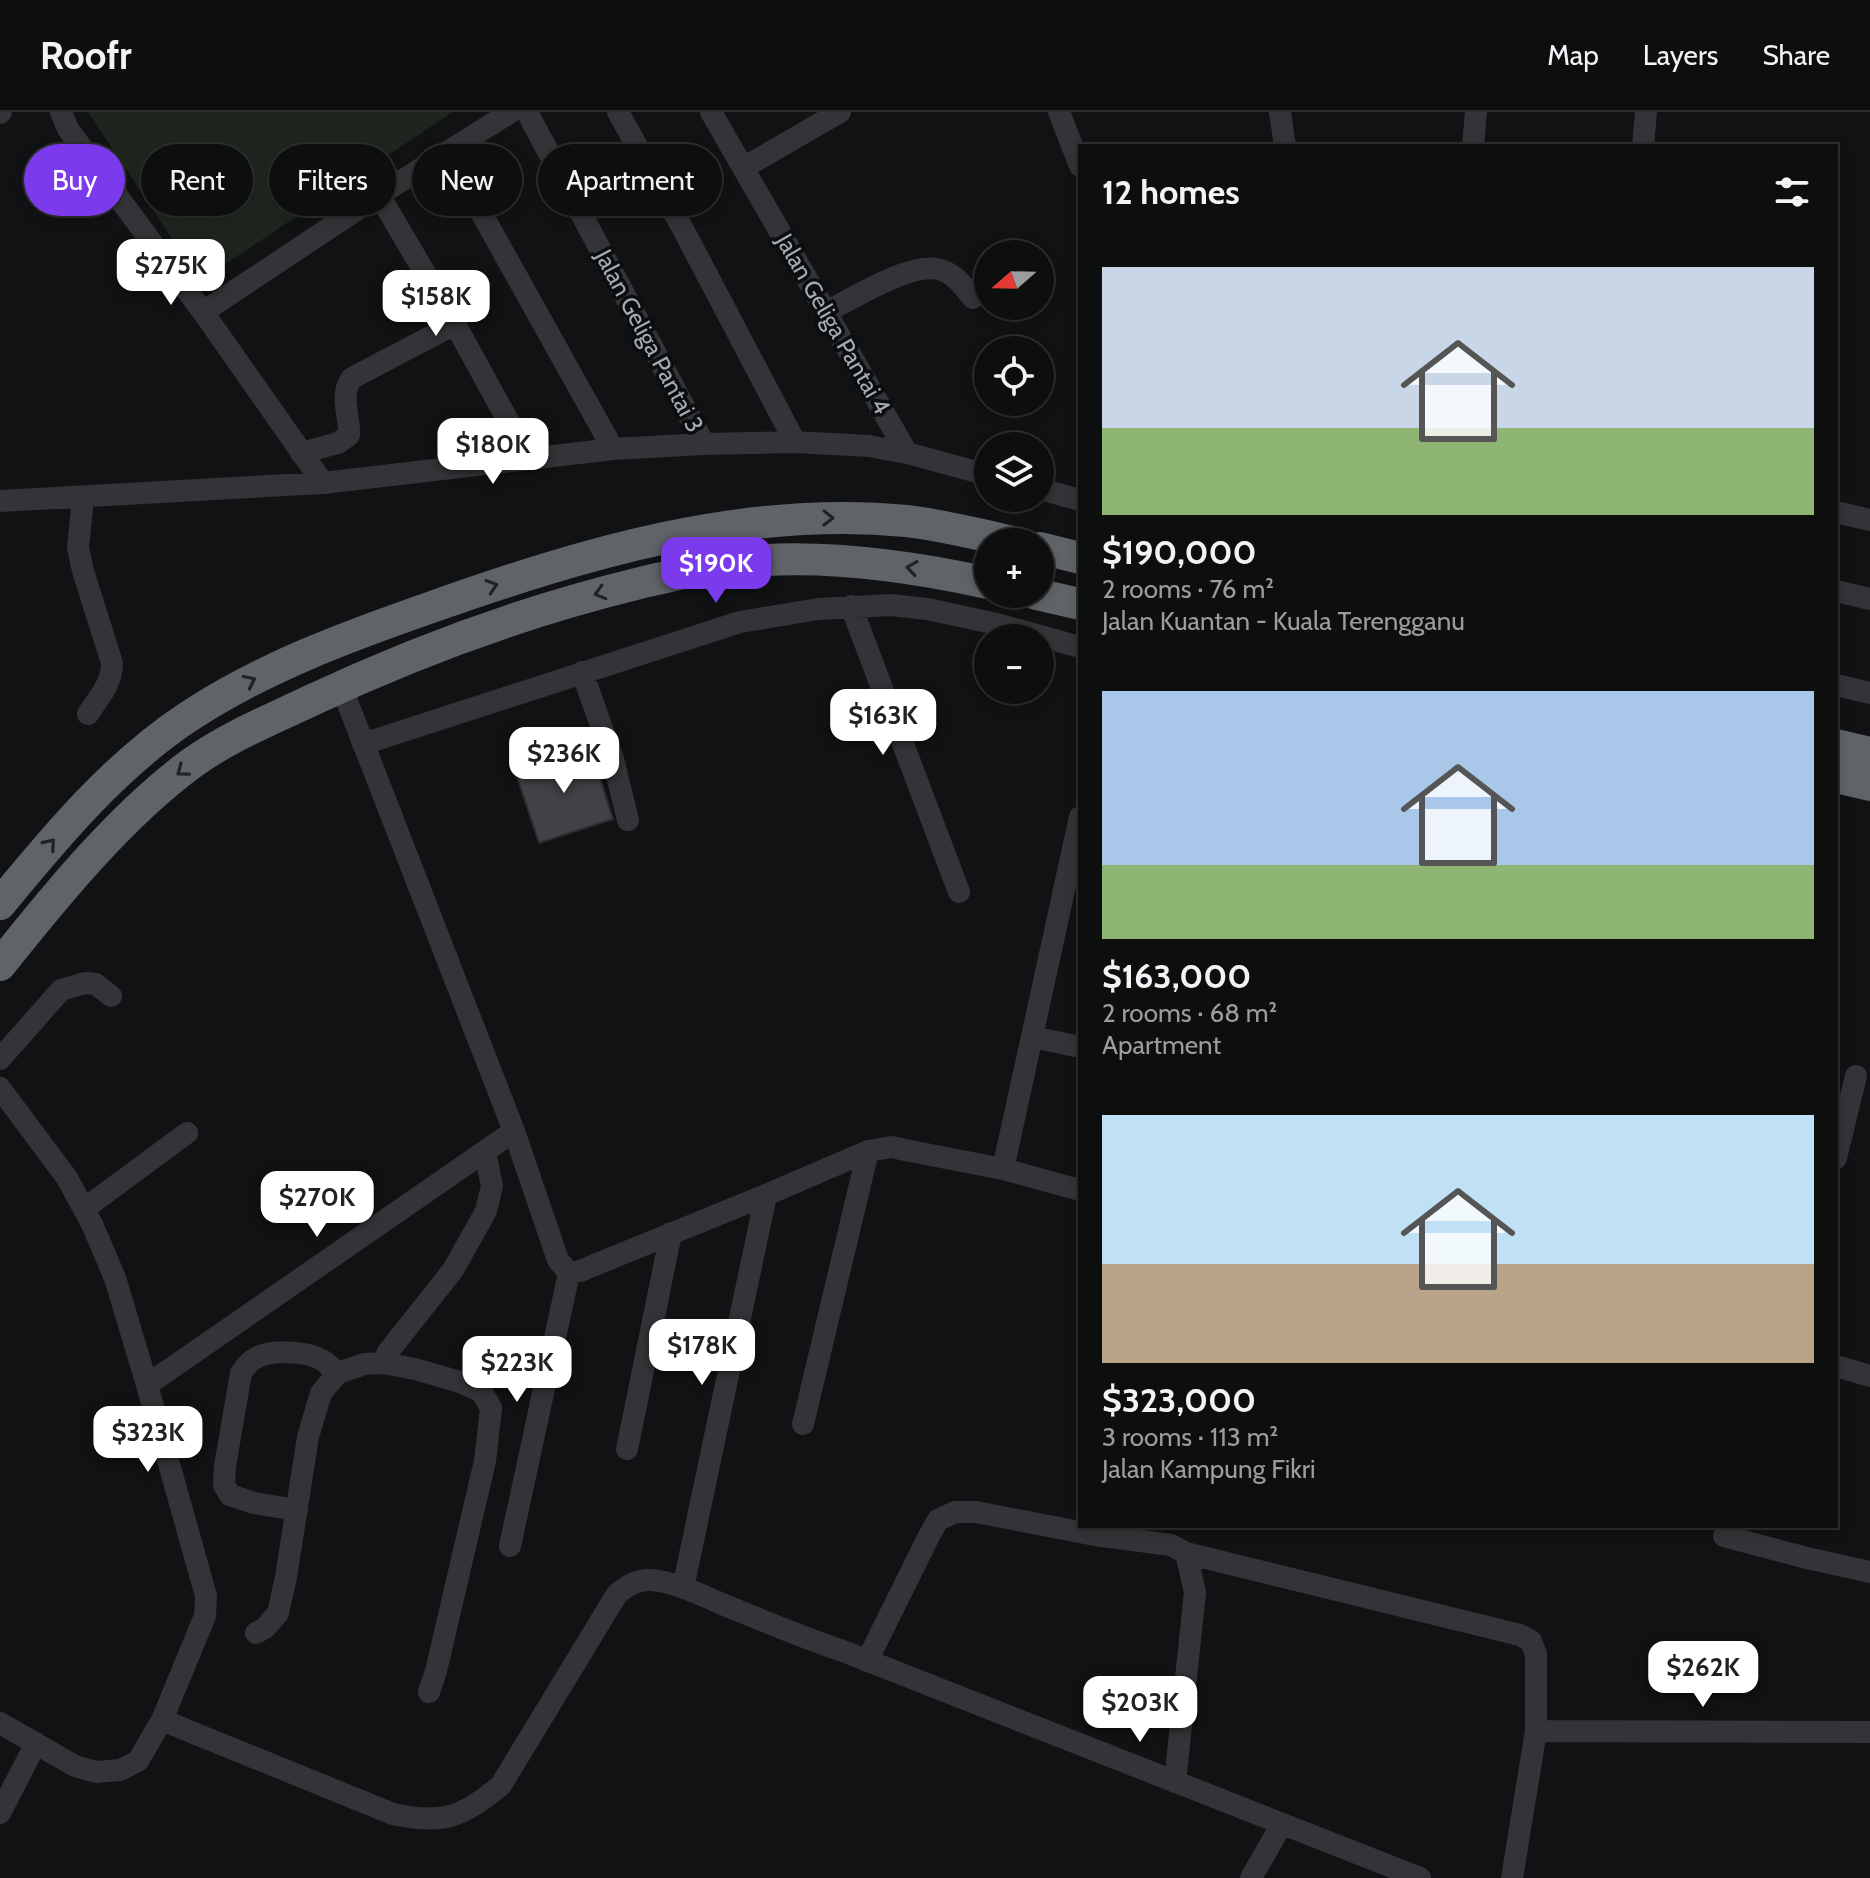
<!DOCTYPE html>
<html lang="en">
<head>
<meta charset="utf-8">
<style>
	body { margin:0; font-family:Cabin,sans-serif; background:#1b1c1c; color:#f1f3f6; height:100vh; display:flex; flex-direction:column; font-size:30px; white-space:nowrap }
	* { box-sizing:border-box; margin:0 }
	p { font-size:26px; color:#9a9c9e }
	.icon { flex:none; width:44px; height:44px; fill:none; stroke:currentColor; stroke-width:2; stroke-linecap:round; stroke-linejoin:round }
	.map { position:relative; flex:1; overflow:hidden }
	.panel { position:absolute; left:1078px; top:32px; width:760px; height:1384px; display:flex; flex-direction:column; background:#0d0e0e; border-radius:0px; box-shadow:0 4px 12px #0003,0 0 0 2px #2d2e2e }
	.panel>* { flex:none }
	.banner { position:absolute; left:24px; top:32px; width:760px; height:72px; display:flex; gap:16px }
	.needle { width:52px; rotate:250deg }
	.controls { position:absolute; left:974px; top:128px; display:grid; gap:16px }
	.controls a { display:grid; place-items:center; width:80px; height:80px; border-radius:50%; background:#0d0e0e; box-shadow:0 4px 12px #0003,0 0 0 2px #2d2e2e; font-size:40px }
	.price { position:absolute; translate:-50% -68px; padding:0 18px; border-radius:16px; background:#fff; color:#222; font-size:26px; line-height:52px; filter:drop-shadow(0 2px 4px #0008) }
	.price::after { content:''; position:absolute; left:50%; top:48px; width:24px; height:18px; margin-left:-12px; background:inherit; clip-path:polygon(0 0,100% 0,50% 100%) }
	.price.on { background:#7c3aed; color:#fff }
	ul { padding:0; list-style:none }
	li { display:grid; align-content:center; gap:16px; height:424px; padding:0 24px }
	li span { display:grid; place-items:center; height:248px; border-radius:0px; color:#555 }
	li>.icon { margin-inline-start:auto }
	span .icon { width:144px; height:144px; fill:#fffc; stroke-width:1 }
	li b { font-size:34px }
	h2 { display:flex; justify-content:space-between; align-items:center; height:96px; padding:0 24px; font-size:34px }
	.pill { padding:0 28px; border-radius:36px; background:#0d0e0e; box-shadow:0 4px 12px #0003,0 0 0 2px #2d2e2e; font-size:28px; line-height:72px }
	.pill.on { background:#7c3aed; color:#fff }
	header { display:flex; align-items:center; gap:48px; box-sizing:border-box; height:112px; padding:0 40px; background:#0d0e0e; border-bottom:2px solid #2d2e2e }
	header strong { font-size:38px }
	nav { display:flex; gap:44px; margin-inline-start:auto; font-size:28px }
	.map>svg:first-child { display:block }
	.green { fill:#1e251e }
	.building { fill:#414246; stroke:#2c2c2e; stroke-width:2 }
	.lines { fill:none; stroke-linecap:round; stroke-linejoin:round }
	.minor { stroke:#333437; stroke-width:22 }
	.highway { stroke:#606368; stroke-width:32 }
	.oneway { stroke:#212224 }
	.labels { text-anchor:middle; stroke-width:7; stroke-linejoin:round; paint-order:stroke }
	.street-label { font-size:24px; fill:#a5abb2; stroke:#0c0d0e }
</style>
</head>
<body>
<header>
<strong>Roofr</strong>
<nav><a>Map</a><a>Layers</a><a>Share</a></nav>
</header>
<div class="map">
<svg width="1870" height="1766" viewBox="0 0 1870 1766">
	<rect width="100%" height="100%" fill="#111213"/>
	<path class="green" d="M88,0H453L200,169Z"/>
	<path class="building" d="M590,634L613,707L539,731L515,659Z"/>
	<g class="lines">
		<path class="minor" d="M61,0L68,17L203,200L323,371
			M527,0L704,332
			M618,0L683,117L795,330
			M711,0L907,341
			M1059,0L1080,54
			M1280,0L1285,34
			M0,1L1,0
			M1473,34L1476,0
			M1643,34L1646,0
			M448,41L613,337
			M743,56L840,0
			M379,83L455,212L529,347
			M203,200L379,83L511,0
			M826,200C852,187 913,148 941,158C955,162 964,175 973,186
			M301,341L338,331L349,323C350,304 339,282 352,266L455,212
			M1040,377L1080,388
			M83,385L78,436L83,459L112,551C112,572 99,585 88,602
			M0,389L323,371L613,337L704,332L795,330L869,334L907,341L988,363
			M1836,400L1870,408
			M1836,479L1870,487
			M851,494L959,780
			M582,560L613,647L628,708
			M1836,573L1870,581
			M341,574L514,1019L558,1148L569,1161L580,1159L766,1083L868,1039L892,1035L905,1038L1003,1057L1080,1078
			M363,632L740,510L818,497L891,493L927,497L997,512L1080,535
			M1033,925L1080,935
			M0,947L61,878L85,871L96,872L111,884
			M0,976L67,1066L92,1112L115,1166L147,1273L206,1484L205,1504L162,1608L138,1649L120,1658L96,1660L75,1654L0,1611
			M1836,1046L1856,964
			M1003,1057L1080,705
			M84,1097L187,1021
			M383,1251L388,1240L453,1158L486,1099L492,1074L485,1039
			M1836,1254L1870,1264
			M147,1273L514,1019
			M803,1312L868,1039
			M627,1337L671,1121
			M297,1398L254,1391L230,1383L224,1373L225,1354L241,1261C245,1256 248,1250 254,1247C270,1237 306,1239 322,1248C328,1252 333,1257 338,1261
			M1724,1424L1807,1446L1870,1460
			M510,1434L569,1161
			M1186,1441L1520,1523L1531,1529L1536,1542V1619L1512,1766
			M683,1476L766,1083
			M256,1521L265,1516L278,1501L286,1465L308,1325L321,1281L338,1261L364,1252L383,1251L415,1257L460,1270L482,1280L491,1296L485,1349L436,1559L429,1580
			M867,1549L930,1422L938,1408L955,1400H976L1095,1423L1171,1433L1186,1441L1195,1480L1175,1670
			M162,1608L393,1702C442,1713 464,1705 501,1673L617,1482C627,1474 637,1467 651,1468C677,1470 703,1484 727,1494C766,1510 804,1526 843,1539L1420,1766
			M1536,1619L1870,1620
			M0,1701L36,1631
			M1251,1766L1282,1712"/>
		<path class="highway" d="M1040,436L1080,446
			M1036,482L1080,492
			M1836,633L1870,641
			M1836,665L1870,673
			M0,792C55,725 115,653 188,605C262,556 346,525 429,496C582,442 742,393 906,409C942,413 978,422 1013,430
			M0,853C55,784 121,703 192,651C228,625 270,608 310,589C414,540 529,498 640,471C682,461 722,451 766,448C840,444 915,455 988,471"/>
	</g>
	<defs><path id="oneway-chevron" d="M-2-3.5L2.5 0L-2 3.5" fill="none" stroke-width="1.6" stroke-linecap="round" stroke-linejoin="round" transform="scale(2)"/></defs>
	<g class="oneway">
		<use href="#oneway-chevron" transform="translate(828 406) rotate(1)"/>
		<use href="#oneway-chevron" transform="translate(912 456) rotate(-171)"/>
		<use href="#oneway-chevron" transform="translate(492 474) rotate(-18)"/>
		<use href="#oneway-chevron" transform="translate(600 481) rotate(164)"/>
		<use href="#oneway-chevron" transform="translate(250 569) rotate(-26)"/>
		<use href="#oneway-chevron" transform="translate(182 659) rotate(143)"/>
		<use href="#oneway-chevron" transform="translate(50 732) rotate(-50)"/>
	</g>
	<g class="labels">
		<g class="street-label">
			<text transform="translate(833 212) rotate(60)" y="8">Jalan Geliga Pantai 4</text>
			<text transform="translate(649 229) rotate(62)" y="8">Jalan Geliga Pantai 3</text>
		</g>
	</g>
</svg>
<div class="controls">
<a><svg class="needle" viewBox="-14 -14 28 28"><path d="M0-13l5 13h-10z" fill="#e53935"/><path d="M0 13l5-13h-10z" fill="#9a9c9e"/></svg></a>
<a><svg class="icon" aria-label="locate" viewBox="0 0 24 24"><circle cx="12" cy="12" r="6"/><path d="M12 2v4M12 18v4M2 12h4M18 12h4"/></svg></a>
<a><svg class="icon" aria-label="layers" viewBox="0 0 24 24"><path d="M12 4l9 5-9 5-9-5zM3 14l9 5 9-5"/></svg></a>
<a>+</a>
<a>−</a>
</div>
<b class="price" style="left:171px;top:195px">$275K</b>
<b class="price" style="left:436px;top:226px">$158K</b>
<b class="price" style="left:493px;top:374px">$180K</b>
<b class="price on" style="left:716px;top:493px">$190K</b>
<b class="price" style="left:883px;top:645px">$163K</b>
<b class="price" style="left:564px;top:683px">$236K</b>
<b class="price" style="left:317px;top:1127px">$270K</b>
<b class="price" style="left:702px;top:1275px">$178K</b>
<b class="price" style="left:517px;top:1292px">$223K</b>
<b class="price" style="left:148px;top:1362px">$323K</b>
<b class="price" style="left:1703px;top:1597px">$262K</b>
<b class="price" style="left:1140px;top:1632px">$203K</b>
<div class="banner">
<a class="pill on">Buy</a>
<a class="pill">Rent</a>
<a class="pill">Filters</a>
<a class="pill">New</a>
<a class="pill">Apartment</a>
</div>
<section class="panel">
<h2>12 homes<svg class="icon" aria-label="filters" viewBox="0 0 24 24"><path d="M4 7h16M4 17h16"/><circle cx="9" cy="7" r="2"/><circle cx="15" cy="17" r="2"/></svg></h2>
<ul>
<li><span style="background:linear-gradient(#c9d6e8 65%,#8fb573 0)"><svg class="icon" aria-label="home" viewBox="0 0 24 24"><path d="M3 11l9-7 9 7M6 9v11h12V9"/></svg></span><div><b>$190,000</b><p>2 rooms · 76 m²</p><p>Jalan Kuantan - Kuala Terengganu</p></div></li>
<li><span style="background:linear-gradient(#a9c7e8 70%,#8fb573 0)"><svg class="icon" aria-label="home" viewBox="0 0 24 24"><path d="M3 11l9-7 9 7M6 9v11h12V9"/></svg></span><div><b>$163,000</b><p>2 rooms · 68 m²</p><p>Apartment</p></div></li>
<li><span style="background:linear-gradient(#bfe0f5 60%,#b9a48a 0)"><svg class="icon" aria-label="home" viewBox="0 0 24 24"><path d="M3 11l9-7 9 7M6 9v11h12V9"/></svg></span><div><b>$323,000</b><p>3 rooms · 113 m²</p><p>Jalan Kampung Fikri</p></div></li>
</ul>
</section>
</div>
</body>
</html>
